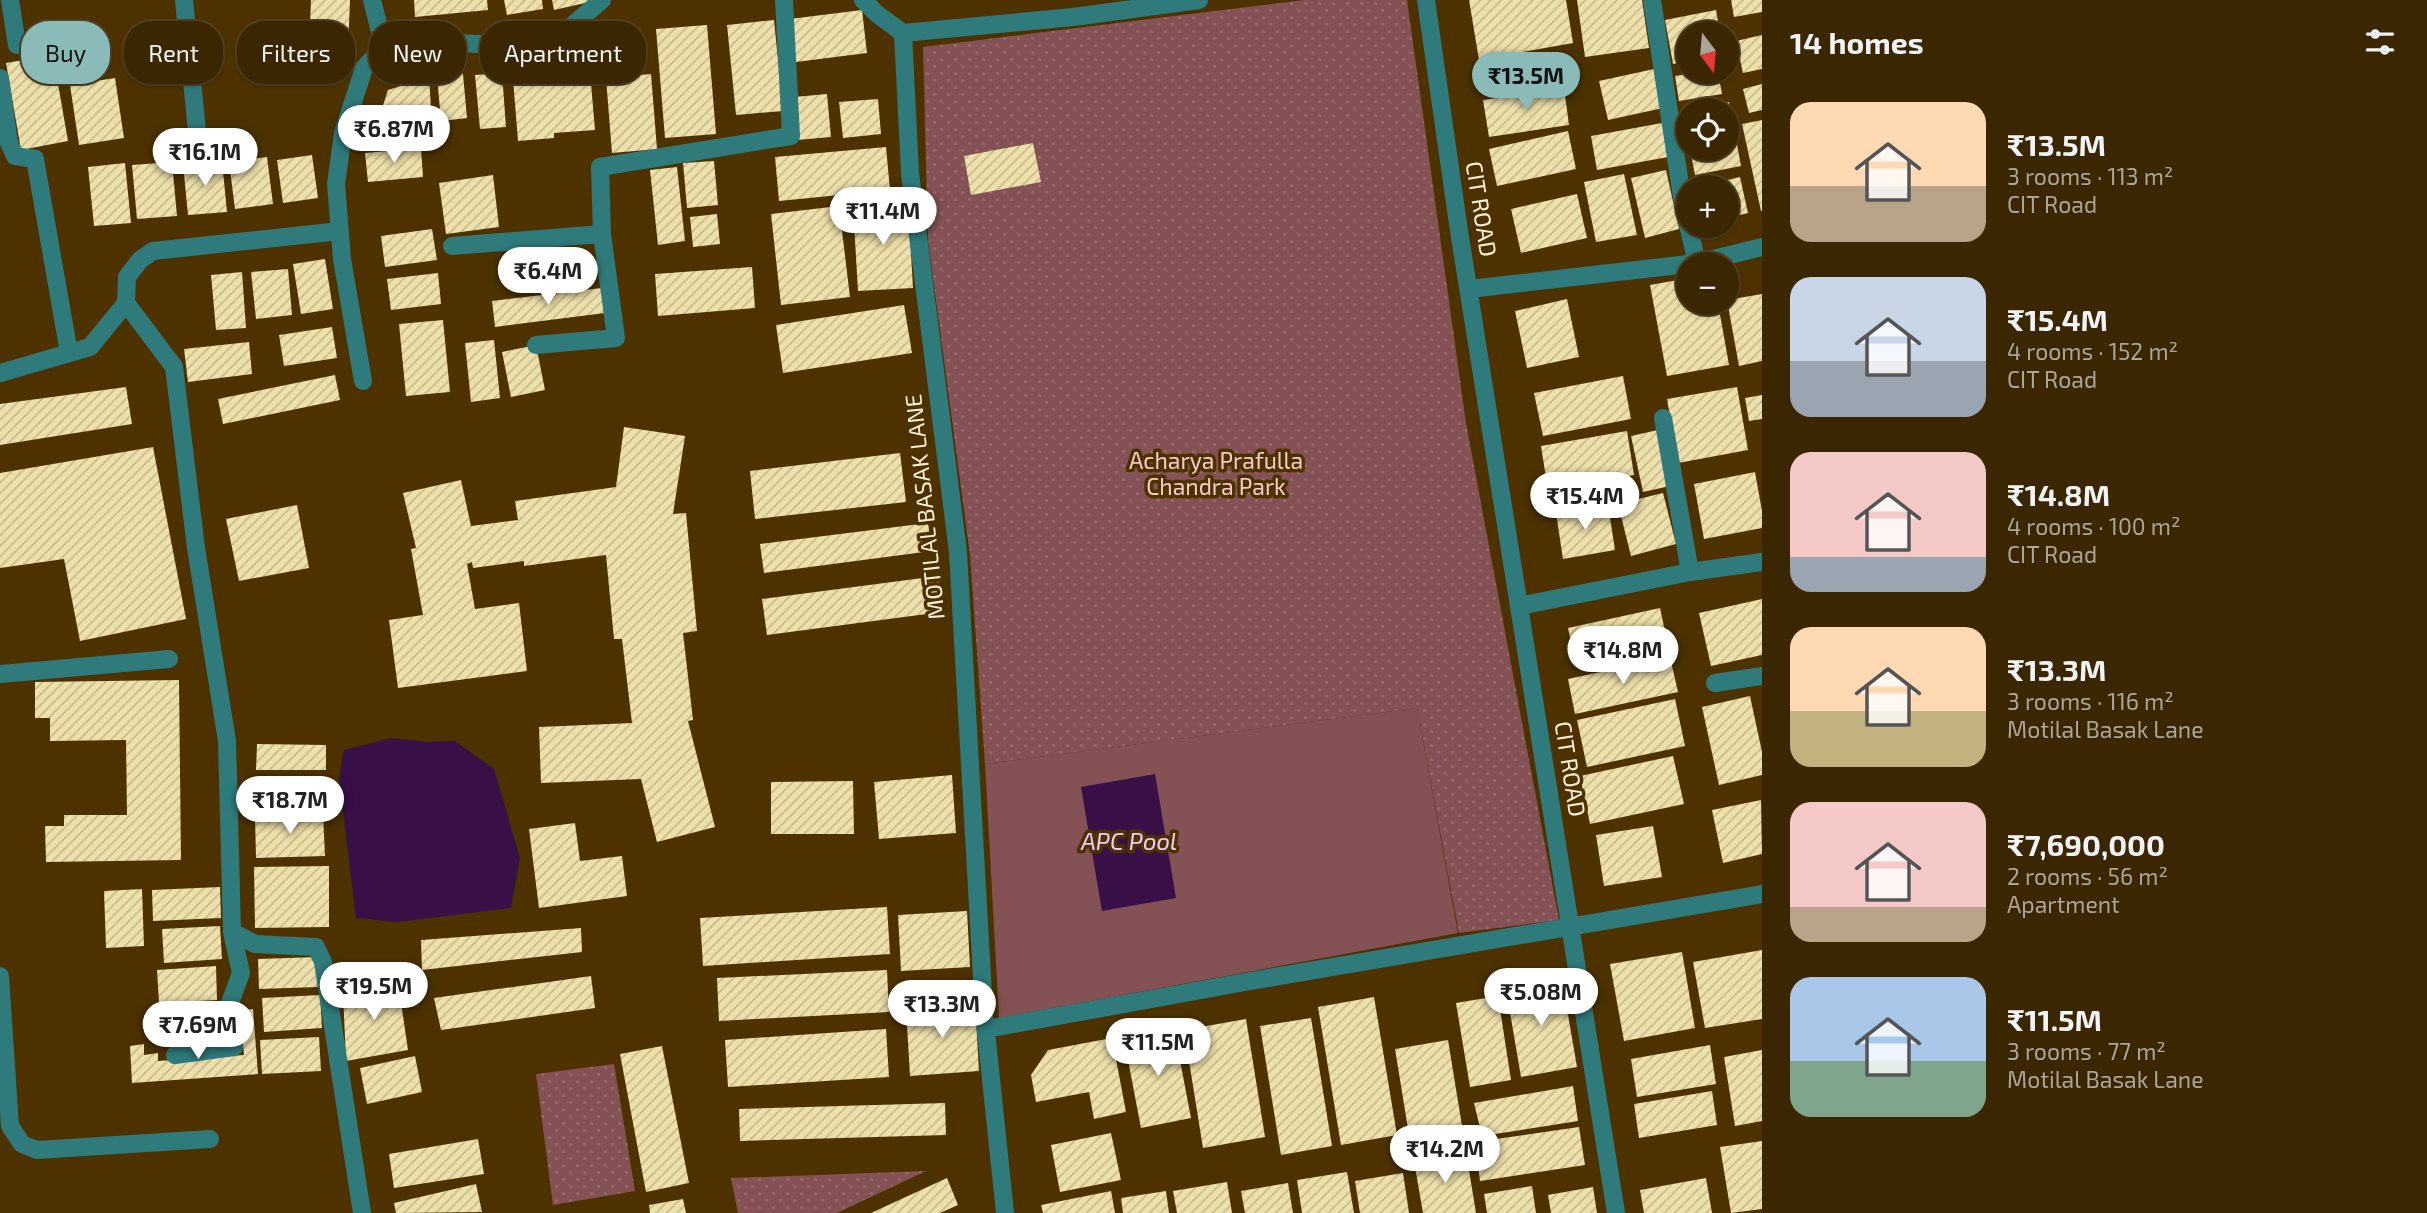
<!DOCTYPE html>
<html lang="en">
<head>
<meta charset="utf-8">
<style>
	body { margin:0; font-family:"Exo 2",sans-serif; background:#412e0a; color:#f1f3f6; height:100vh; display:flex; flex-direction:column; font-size:26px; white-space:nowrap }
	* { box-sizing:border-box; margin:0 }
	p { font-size:23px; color:#aba599 }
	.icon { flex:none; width:38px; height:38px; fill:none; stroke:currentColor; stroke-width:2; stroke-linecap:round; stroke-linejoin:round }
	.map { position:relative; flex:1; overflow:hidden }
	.sheet { display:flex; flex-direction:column; background:#3a2600; width:665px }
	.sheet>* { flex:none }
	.guide { position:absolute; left:21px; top:21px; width:665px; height:63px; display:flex; gap:14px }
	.needle { width:46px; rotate:164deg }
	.fabs { position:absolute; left:1676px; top:21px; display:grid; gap:14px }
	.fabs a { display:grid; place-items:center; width:63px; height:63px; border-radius:50%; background:#3a2600; box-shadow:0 2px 5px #0004,0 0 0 2px #544322; font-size:35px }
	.price { position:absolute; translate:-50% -60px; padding:0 16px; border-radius:24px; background:#fff; color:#222; font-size:23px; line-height:46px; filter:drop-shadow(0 2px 4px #0008) }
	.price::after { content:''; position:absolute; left:50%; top:42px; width:21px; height:16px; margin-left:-10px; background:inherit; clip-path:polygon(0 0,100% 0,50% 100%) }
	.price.selected { background:#8bbbb9; color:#111 }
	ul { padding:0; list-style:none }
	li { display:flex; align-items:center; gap:21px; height:175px; padding:0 28px }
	li span { display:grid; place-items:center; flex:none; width:196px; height:140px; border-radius:21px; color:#555 }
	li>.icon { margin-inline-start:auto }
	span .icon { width:84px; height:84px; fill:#fffc; stroke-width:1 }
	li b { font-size:30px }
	h2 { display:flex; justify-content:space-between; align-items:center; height:84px; padding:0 28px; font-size:30px }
	.pill { padding:0 24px; border-radius:28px; background:#3a2600; box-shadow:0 2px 5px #0004,0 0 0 2px #544322; font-size:24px; line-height:63px }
	.pill.selected { background:#8bbbb9; color:#111 }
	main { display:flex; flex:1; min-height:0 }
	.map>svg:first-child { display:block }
	.grass { fill:#845154 }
	.park { fill:url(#park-dots) }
	.water { fill:#390f48 }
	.building { fill:url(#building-hatch) }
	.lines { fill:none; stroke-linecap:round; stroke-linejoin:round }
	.minor { stroke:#2f7b7c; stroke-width:18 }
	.labels { text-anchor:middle; stroke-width:7; stroke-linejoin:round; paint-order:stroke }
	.street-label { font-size:23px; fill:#fdf0dd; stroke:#4d3200 }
	.park-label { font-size:23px; fill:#f8c9ca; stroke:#4d3200 }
	.water-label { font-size:24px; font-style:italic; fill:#eec9fd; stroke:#4d3200 }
</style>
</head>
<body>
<main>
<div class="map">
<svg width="1762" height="1213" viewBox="0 0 1762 1213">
	<defs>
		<pattern id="park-dots" width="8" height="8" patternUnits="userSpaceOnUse" patternTransform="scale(1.75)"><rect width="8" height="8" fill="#845154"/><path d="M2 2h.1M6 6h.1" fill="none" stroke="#966a6c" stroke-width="1.8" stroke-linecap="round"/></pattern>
		<pattern id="building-hatch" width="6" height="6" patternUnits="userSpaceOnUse" patternTransform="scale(1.75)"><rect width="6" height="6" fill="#eee0aa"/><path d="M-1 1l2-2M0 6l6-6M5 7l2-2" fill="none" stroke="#c6ba90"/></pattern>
	</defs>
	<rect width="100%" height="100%" fill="#4d3200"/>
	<path class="grass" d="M1417,708L1458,933L999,1018L985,764Z"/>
	<path class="park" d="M1304,0H1407L1466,423L1559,920L1459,933L1417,708L985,764L970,555L928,240L923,47Z
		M614,1064L635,1191L553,1205L536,1074Z
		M926,1171L837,1213H738L731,1178Z"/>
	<path class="water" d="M391,738L427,742L455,741L494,769L520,858L511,908L398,922L356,918L339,778L344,750Z
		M1155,774L1176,898L1102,911L1081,787Z"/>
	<path class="building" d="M311,0H350L348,51L309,50Z
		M414,0H487L488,10L415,17Z
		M504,0H542L543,9L507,15Z
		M552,0H594V1L554,10Z
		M1469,0H1566L1573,43L1479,60Z
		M1577,0H1642L1649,48L1585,57Z
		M1731,0H1762V12L1734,17Z
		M862,10L867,53L796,62L790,19Z
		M1716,10L1720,33H1689V61L1673,64L1665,20Z
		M774,20L783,111L736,115L727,25Z
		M707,25L716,134L665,138L656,29Z
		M1762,35V69L1743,73L1736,41Z
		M53,55L68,141L21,150L6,63Z
		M589,60L595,130L554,133V138L518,141L512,67Z
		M1654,69L1663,108L1608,120L1599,81Z
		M1699,72H1718L1722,94L1679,101L1675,76Z
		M502,73L506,127L480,129L475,75Z
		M463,74L467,118L441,121L437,76Z
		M651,74L657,149L612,153L606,78Z
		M429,77L432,125L375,130L388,90Z
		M115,78L124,138L79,145L70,85Z
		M1762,84V110L1749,113L1743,89Z
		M1564,88L1569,125L1489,137L1483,100Z
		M827,94L831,137L797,140L794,97Z
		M878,99L881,134L843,138L839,102Z
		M1729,102L1741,166L1695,175L1690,149H1727V110L1695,109Z
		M1689,110V138H1687L1682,112Z
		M1762,120V211H1761L1742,124Z
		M1662,123L1668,157L1597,170L1591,136Z
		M1568,131L1576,169L1497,186L1489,149Z
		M1033,143L1041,182L971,195L964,156Z
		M886,147L890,190L779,201L775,157Z
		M421,148L423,177L368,182L365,153Z
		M312,155L318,198L283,203L277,160Z
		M267,157L273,204L235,209L229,162Z
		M222,161L227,212L188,215L183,164Z
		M714,161L718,205L687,208L683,163Z
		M172,162L177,216L137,219L132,165Z
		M125,163L131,223L94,226L88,167Z
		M677,167L685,241L658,245L650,170Z
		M1666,170L1679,229L1645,238L1631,178Z
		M1624,174L1637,235L1596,242L1584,182Z
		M493,175L499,227L446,234L439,183Z
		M1740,177L1748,213L1727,218V187L1702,186Z
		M1577,194L1587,238L1521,253L1511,209Z
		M908,202L913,288L858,291L853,206Z
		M839,206L850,297L781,305L771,214Z
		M717,214L720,244L693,247L690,217Z
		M432,229L437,260L385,267L381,236Z
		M325,259L333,309L301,314L293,264Z
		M752,267L755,308L658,316L655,274Z
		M288,269L292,315L256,319L251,272Z
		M242,272L246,328L216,330L211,275Z
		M438,273L441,304L391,310L387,279Z
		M1689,278V303H1718L1729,365L1667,376L1650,285Z
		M602,288L605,313L495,327L492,301Z
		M1762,294V361L1739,366L1727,300Z
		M1567,299L1579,357L1527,368L1515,311Z
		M904,305L912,353L783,373L776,325Z
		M443,320L450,392L406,396L399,324Z
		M332,327L337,358L284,366L279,335Z
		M494,340L500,398L471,402L465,343Z
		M249,342L252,374L188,382L184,349Z
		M536,345L545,390L511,397L502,352Z
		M335,375L340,400L223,424L218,399Z
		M1623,376L1631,419L1543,436L1534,393Z
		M126,387L132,424L0,445V404Z
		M1737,387L1748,450L1678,463L1667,399Z
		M1762,395V419L1749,421L1745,398Z
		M624,427L685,436L673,514L686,513L697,631L683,633L693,720L688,721L715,827L657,842L641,779L541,783L539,727L632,723L622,639H614L606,555L524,566V561L473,568L472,562L467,564L475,609L519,603L527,671L398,688L389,620L423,615L411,549L416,548L403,493L461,480L471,526L518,520L515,501L616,487Z
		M1658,430L1670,486L1643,492L1631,436Z
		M1627,431L1634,475L1548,490L1541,446Z
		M153,447L186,619L80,641L64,559L0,568V473Z
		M900,453L906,502L755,519L750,471Z
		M1755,472L1762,511V528L1704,539L1694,484Z
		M1663,493L1676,544L1631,556L1618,504Z
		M297,505L309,568L239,581L226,519Z
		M1608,505L1615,550L1563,559L1556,513Z
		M928,523L932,551L764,573L760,544Z
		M938,576L942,612L767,635L762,599Z
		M1762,599V655L1711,666L1699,613Z
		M1660,608L1668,645L1576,665L1568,628Z
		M1670,657L1678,692L1575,714L1568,679Z
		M179,680L181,860L46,862L45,826H64V815H127L126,740L50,741V718H35V682Z
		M1750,696L1762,752V775L1719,785L1702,707Z
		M1675,699L1685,746L1587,767L1577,720Z
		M257,744L326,745V770H256Z
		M1673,756L1684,804L1590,824L1580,776Z
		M952,775L956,833L879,839L874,782Z
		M853,781L854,834H771V782Z
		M1761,800L1762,854L1723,863L1712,810Z
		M323,814L325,856L256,858L255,816Z
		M575,823L580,861L622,856L627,896L539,908L529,829Z
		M1653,826L1662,877L1604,886L1596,835Z
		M329,866V927L255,928L254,867Z
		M220,887L221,918L153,921L152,890Z
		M142,889L144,946L106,948L104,891Z
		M887,907L890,954L703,966L700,918Z
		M967,911L970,967L901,971L898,915Z
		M220,926L222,959L164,963L162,929Z
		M581,928L582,952L422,970L421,940Z
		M1762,950V1019L1705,1028L1693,962Z
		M1682,952L1695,1028L1624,1041L1610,964Z
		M318,957V987L259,989L258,959Z
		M216,966L217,1000L159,1003L157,970Z
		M887,970L889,1012L719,1021L717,978Z
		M591,976L595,1008L441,1030L434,998Z
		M1562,980L1577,1067L1521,1077L1506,989Z
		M398,982L408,1050L346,1061L343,992Z
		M320,995L322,1028L264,1032L262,998Z
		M1498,996L1511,1080L1470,1087L1456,1003Z
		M1374,997L1397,1135L1341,1145L1318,1007Z
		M975,1003L979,1071L910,1076L906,1008Z
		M214,1008L216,1041L158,1044L156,1011Z
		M253,1009L258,1074L132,1083L130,1046L144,1044V1055L158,1053V1061L244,1055L240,1010Z
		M1311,1018L1332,1146L1281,1155L1260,1026Z
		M1246,1019L1265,1137L1203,1148L1184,1030Z
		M886,1029L889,1077L728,1087L725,1040Z
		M1174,1029L1191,1118L1141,1128L1124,1039Z
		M319,1037L321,1071L262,1074L260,1040Z
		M1112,1038L1126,1112L1094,1119L1089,1092L1036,1102L1031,1075L1048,1050Z
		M1448,1040L1463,1132L1410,1141L1395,1049Z
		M1710,1045L1716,1084L1637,1097L1631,1059Z
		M662,1046L689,1183L646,1192L620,1054Z
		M1762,1050V1121L1735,1126L1724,1057Z
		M415,1056L422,1092L367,1104L360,1068Z
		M1573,1086L1578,1121L1482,1136L1474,1103Z
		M1712,1091L1717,1125L1639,1138L1634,1104Z
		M945,1103L946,1135L740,1141L739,1109Z
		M1579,1127L1585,1165L1480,1181L1475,1142Z
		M1111,1133L1121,1180L1060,1192L1051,1145Z
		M478,1139L484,1174L394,1188L389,1154Z
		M1762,1141V1209L1731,1213L1720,1147Z
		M1466,1152L1476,1213H1423L1414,1161Z
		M1347,1172L1354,1213H1302L1297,1180Z
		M1403,1173L1409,1213H1360L1355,1181Z
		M947,1178L958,1205L940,1213H871Z
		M1706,1178L1712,1213H1644L1640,1190Z
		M1227,1182L1232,1213H1177L1173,1191Z
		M1288,1183L1293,1213H1245L1241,1191Z
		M476,1184L482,1212L396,1213L394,1203Z
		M1532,1186L1536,1213H1487L1484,1194Z
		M1593,1187L1597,1213H1551L1548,1195Z
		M1111,1191L1115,1213H1043L1041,1205Z
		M1166,1191L1169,1213H1123L1121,1198Z
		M683,1199L686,1213H650L649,1205Z"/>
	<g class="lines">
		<path class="minor" d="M10,0L17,45
			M184,0L198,141
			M372,0L384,47
			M863,0L877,14L903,33L910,173L958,552L984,1012L1005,1213
			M1426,0L1459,231L1616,1213
			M1652,0L1683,204L1697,263
			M903,33L1073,17L1199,0
			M0,78L9,143L15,156L35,159L69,353
			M452,246L602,234
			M1469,289L1697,263L1762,247
			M126,303L174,367L196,548L227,741L232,932L255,944L316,947L323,962L362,1213
			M536,345L616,338L602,234L600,167L791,136L784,0
			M0,373L90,347L126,303L127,277L140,260L153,251L340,231
			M363,381L342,259L336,184L343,133L364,68L384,47L430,42L529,46L567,30L602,0
			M1663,418L1690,572
			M1519,606L1690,572L1762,562
			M0,674L169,659
			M1715,683L1762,676
			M0,976L10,1126L22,1144L37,1150L210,1139
			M986,1029L1245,982L1762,894
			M175,1055L234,1047L230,1003L241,973L232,932"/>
	</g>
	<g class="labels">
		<g class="street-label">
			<text transform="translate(1481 209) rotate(81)" y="8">CIT ROAD</text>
			<text transform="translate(925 507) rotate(-96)" y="8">MOTILAL BASAK LANE</text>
			<text transform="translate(1570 769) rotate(81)" y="8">CIT ROAD</text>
		</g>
		<g class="park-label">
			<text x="1216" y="469">Acharya Prafulla<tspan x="1216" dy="26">Chandra Park</tspan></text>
		</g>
		<g class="water-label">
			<text x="1129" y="850">APC Pool</text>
		</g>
	</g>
</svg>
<div class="fabs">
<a><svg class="needle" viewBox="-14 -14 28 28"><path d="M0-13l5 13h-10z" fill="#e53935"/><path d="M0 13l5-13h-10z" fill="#aba599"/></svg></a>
<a><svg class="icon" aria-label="locate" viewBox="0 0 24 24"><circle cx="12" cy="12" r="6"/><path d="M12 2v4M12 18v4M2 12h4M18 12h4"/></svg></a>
<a>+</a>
<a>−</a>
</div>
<b class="price selected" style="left:1526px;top:112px">₹13.5M</b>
<b class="price" style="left:394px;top:165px">₹6.87M</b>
<b class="price" style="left:205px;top:188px">₹16.1M</b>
<b class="price" style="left:883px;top:247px">₹11.4M</b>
<b class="price" style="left:548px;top:307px">₹6.4M</b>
<b class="price" style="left:1585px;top:532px">₹15.4M</b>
<b class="price" style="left:1623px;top:686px">₹14.8M</b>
<b class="price" style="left:290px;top:836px">₹18.7M</b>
<b class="price" style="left:374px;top:1022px">₹19.5M</b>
<b class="price" style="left:1541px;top:1028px">₹5.08M</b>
<b class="price" style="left:942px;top:1040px">₹13.3M</b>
<b class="price" style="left:198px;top:1061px">₹7.69M</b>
<b class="price" style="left:1158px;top:1078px">₹11.5M</b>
<b class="price" style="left:1445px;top:1185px">₹14.2M</b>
<div class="guide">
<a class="pill selected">Buy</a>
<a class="pill">Rent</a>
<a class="pill">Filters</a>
<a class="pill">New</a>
<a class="pill">Apartment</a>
</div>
</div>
<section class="sheet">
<h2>14 homes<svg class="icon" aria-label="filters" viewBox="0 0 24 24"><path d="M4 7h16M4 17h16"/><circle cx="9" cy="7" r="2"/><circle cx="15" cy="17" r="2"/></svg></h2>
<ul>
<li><span style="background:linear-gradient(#ffd9b3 60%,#b9a48a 0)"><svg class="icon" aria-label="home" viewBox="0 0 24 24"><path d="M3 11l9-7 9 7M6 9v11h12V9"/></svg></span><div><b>₹13.5M</b><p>3 rooms · 113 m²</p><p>CIT Road</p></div></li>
<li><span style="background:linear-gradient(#c9d6e8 60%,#9aa5b1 0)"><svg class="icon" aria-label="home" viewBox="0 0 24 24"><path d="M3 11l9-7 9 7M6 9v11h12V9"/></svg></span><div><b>₹15.4M</b><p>4 rooms · 152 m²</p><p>CIT Road</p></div></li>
<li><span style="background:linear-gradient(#f6c9c9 75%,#9aa5b1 0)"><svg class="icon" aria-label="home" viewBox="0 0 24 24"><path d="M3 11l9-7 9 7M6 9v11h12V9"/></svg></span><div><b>₹14.8M</b><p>4 rooms · 100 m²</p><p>CIT Road</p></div></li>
<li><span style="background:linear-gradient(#ffd9b3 60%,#c2b280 0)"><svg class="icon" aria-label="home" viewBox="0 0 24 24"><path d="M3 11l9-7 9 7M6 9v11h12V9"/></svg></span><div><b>₹13.3M</b><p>3 rooms · 116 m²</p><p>Motilal Basak Lane</p></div></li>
<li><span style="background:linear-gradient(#f6c9c9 75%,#b9a48a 0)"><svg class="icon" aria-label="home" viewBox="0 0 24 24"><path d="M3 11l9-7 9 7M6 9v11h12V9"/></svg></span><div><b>₹7,690,000</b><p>2 rooms · 56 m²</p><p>Apartment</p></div></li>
<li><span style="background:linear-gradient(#a9c7e8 60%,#7fa58c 0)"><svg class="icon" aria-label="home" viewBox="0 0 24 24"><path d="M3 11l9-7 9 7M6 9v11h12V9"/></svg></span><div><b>₹11.5M</b><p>3 rooms · 77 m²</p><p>Motilal Basak Lane</p></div></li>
</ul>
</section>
</main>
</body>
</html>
